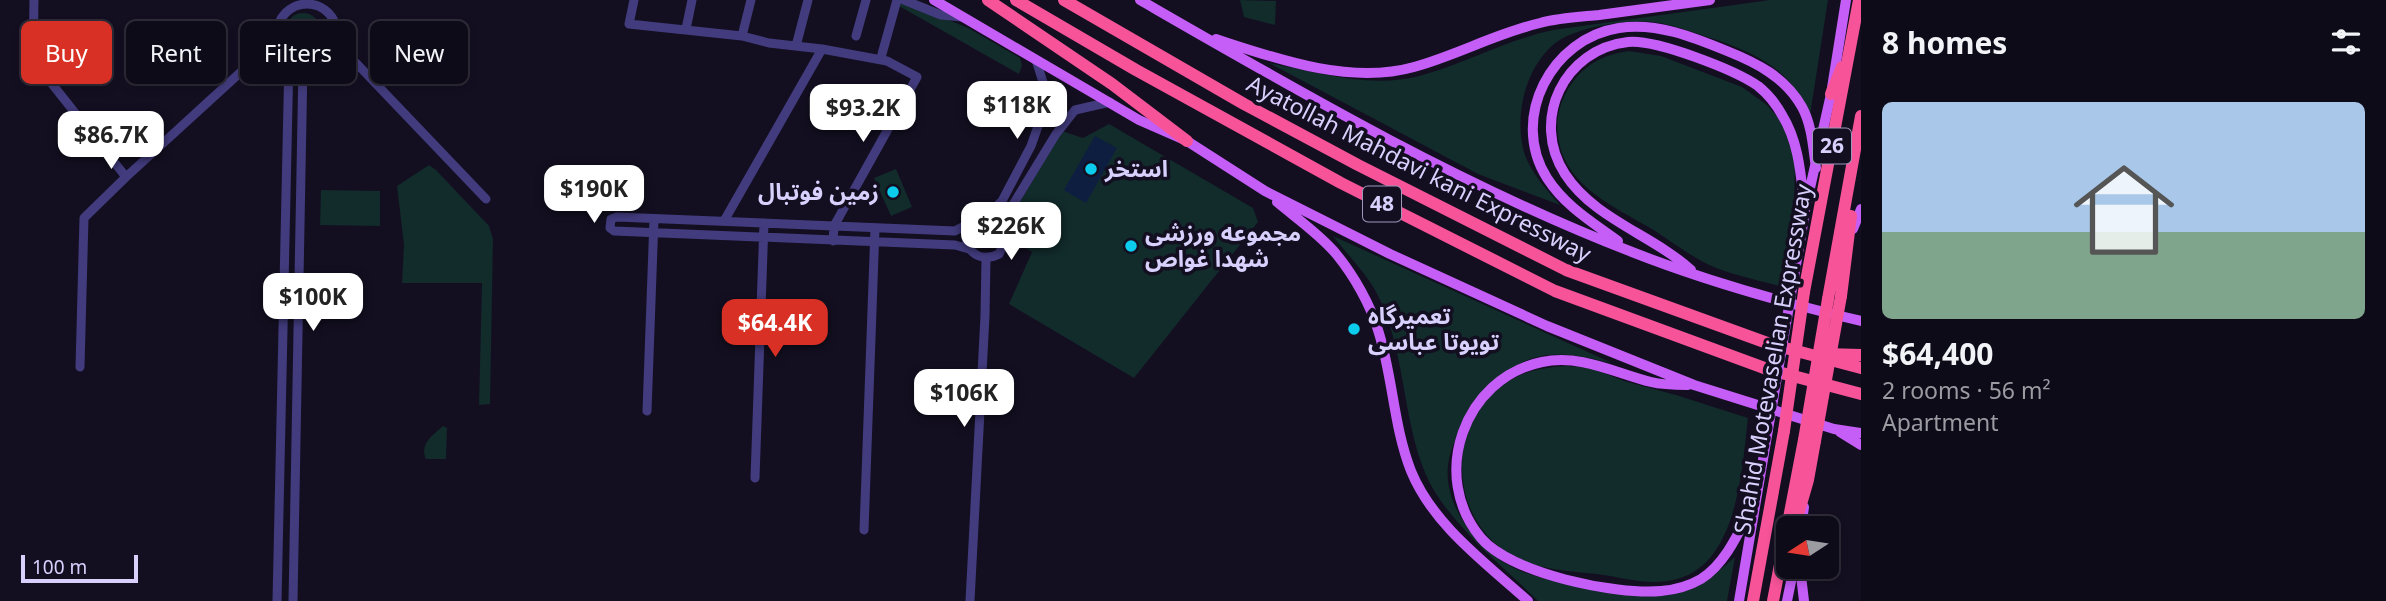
<!DOCTYPE html>
<html lang="en">
<head>
<meta charset="utf-8">
<style>
	body { margin:0; font-family:"Noto Sans","Noto Sans Arabic",sans-serif; background:#171422; color:#f1f3f6; height:100vh; display:flex; flex-direction:column; font-size:26px; white-space:nowrap }
	* { box-sizing:border-box; margin:0 }
	p { font-size:23px; color:#9b9ba2 }
	.icon { flex:none; width:38px; height:38px; fill:none; stroke:currentColor; stroke-width:2; stroke-linecap:round; stroke-linejoin:round }
	.map { position:relative; flex:1; overflow:hidden }
	.side { display:flex; flex-direction:column; background:#0e0b19; width:525px }
	.side>* { flex:none }
	.guide { position:absolute; left:21px; top:21px; width:665px; height:63px; display:flex; gap:14px }
	.needle { width:46px; rotate:258deg }
	.buttons { position:absolute; left:1776px; top:516px; display:grid; gap:14px }
	.buttons a { display:grid; place-items:center; width:63px; height:63px; border-radius:10px; background:#0e0b19; box-shadow:0 4px 10px #0003,0 0 0 2px #2e2b38; font-size:35px }
	.scale { position:absolute; left:21px; bottom:18px; width:117px; box-sizing:border-box; padding-left:7px; border:4px solid #d8d1fd; border-top:0; font-size:19px; line-height:24px; white-space:nowrap; color:#d8d1fd; -webkit-text-stroke:5px #130f21; paint-order:stroke }
	.price { position:absolute; translate:-50% -60px; padding:0 16px; border-radius:14px; background:#fff; color:#222; font-size:23px; line-height:46px; filter:drop-shadow(0 2px 4px #0008) }
	.price::after { content:''; position:absolute; left:50%; top:42px; width:21px; height:16px; margin-left:-10px; background:inherit; clip-path:polygon(0 0,100% 0,50% 100%) }
	.price.active { background:#d93025; color:#fff }
	ul { padding:0; list-style:none }
	li { display:grid; align-content:center; gap:14px; height:371px; padding:0 21px }
	li span { display:grid; place-items:center; height:217px; border-radius:10px; color:#555 }
	li>.icon { margin-inline-start:auto }
	span .icon { width:126px; height:126px; fill:#fffc; stroke-width:1 }
	li b { font-size:30px }
	h2 { display:flex; justify-content:space-between; align-items:center; height:84px; padding:0 21px; font-size:30px }
	.pill { padding:0 24px; border-radius:10px; background:#0e0b19; box-shadow:0 4px 10px #0003,0 0 0 2px #2e2b38; font-size:24px; line-height:63px }
	.pill.active { background:#d93025; color:#fff }
	main { display:flex; flex:1; min-height:0 }
	.map>svg:first-child { display:block }
	.green { fill:#122b2b }
	.water { fill:#0e1e41 }
	.lines { fill:none; stroke-linecap:round; stroke-linejoin:round }
	.minor { stroke:#423c7e; stroke-width:9 }
	.major { stroke:#c55ef7; stroke-width:10 }
	.highway { stroke:#f65399; stroke-width:12 }
	.major-bridge { stroke:#c55ef7; stroke-width:10 }
	.highway-bridge { stroke:#f65399; stroke-width:12 }
	.poi-dot { fill:#0cccee; stroke:#130f21; stroke-width:2.5 }
	.labels { text-anchor:middle; stroke-width:7; stroke-linejoin:round; paint-order:stroke }
	.shield { fill:#130f21; stroke:#9d97bb; stroke-width:2 }
	.shield-label { font-size:21px; font-weight:bold; fill:#d8d1fd }
	.poi-label { font-size:23px; font-weight:bold; fill:#d8d1fd; stroke:#130f21; text-anchor:start }
	.street-label { font-size:23px; fill:#d8d1fd; stroke:#130f21 }
</style>
</head>
<body>
<main>
<div class="map">
<svg width="1861" height="601" viewBox="0 0 1861 601">
	<rect width="100%" height="100%" fill="#130f21"/>
	<path class="green" d="M901,0L968,28L1020,58L1022,65L1019,74L899,6Z
		M1240,0L1276,1L1275,25L1244,17Z
		M1770,0H1828L1810,115C1790,69 1759,55 1714,39C1694,33 1673,24 1652,22C1627,19 1574,27 1554,44C1525,69 1514,115 1524,152C1530,172 1547,190 1560,205L1478,174L1269,63C1318,72 1370,89 1419,76C1465,64 1506,40 1553,30Z
		M286 30a17 17 0 1 1 34 0a17 17 0 1 1-34 0Z
		M1629,51L1661,56L1742,87L1767,105L1782,122L1795,161L1794,214L1783,287C1761,281 1737,276 1716,268C1694,259 1672,242 1652,229C1613,206 1563,185 1558,135C1556,122 1558,111 1563,99C1576,70 1598,55 1629,51Z
		M1109,124L1253,208L1258,222L1134,378L1009,304L1032,252L1013,240V214L1062,131L1083,138Z
		M429,165L436,170L489,226L493,239L490,404L479,405L482,283H402L404,245L397,186Z
		M896,169L912,207L891,216L874,178Z
		M321,190L380,191V226L320,225Z
		M1333,236L1612,363C1585,357 1560,350 1533,358C1517,363 1505,374 1493,384C1487,390 1479,396 1473,402C1466,412 1461,424 1457,435C1453,445 1449,456 1448,466C1444,502 1472,541 1500,560C1527,579 1565,582 1596,589C1663,601 1685,601 1735,557L1727,601H1538C1503,566 1445,520 1426,475C1401,416 1406,347 1375,290C1364,271 1346,253 1333,236Z
		M1565,366L1591,368L1624,381L1676,395L1748,418C1742,468 1738,563 1677,579C1653,586 1628,579 1604,575C1575,571 1541,571 1515,557C1447,522 1444,421 1509,381C1526,370 1545,368 1565,366Z
		M443,426L447,428L446,459H426C419,444 433,435 443,426Z"/>
	<path class="water" d="M1095,136L1117,148L1086,203L1064,190Z"/>
	<g class="lines">
		<path class="minor" d="M34,0L33,60L126,177
			M634,0L629,24L742,36L769,43L822,49L887,61L917,77L834,226L833,241
			M904,0L941,15L962,17
			M277 34a30 30 0 1 1 60 0a30 30 0 1 1-60 0Z
			M686,29L692,0
			M742,36L751,0
			M856,36L866,0
			M337,43L486,199
			M796,46L808,0
			M882,54L897,0
			M983,219L1002,201L1031,146L1048,98L1036,60
			M724,221L822,49
			M1004,235L1014,203L1056,134L1075,110L1110,102
			M969,249L955,245L614,231L610,228L611,219L617,217L955,231C963,227 972,221 981,220C1003,215 1008,240 999,254C978,265 959,247 969,225
			M80,367L84,218L126,177L277,39
			M647,411L654,219
			M755,478L764,223
			M864,530L875,228
			M277,601L289,58
			M293,601L303,64
			M970,601L985,316L986,258"/>
		<path class="major" d="M934,0L1139,120L1187,141L1265,191L1390,254L1547,326L1694,385L1834,429L1861,433
			M1140,0C1298,91 1461,186 1632,252C1706,281 1784,303 1861,321
			M1216,39C1277,59 1350,85 1414,67C1457,55 1497,33 1540,23C1559,18 1579,17 1599,15C1636,10 1673,5 1710,0
			M1277,202C1296,218 1322,236 1337,255C1354,276 1370,304 1378,330C1393,376 1393,425 1411,471C1433,525 1486,563 1528,601
			M1806,206L1831,94L1846,0
			M1853,229L1861,209
			M1618,241C1592,222 1565,206 1547,178C1509,118 1552,38 1619,28C1656,22 1693,37 1727,51C1757,63 1785,77 1802,107C1812,125 1813,148 1816,168
			M1691,270C1653,235 1594,219 1565,174C1530,120 1564,49 1628,42C1656,39 1735,70 1758,86C1768,94 1776,104 1782,115C1800,144 1801,179 1805,212
			M1688,385C1676,385 1663,385 1651,382C1615,373 1581,354 1542,362C1464,378 1429,476 1481,538C1512,574 1615,595 1661,591C1674,590 1689,586 1701,579C1727,563 1741,527 1755,501
			M1840,432L1861,445
			M1801,528L1804,507
			M1800,567L1804,601
			M1739,601L1768,430
			M1787,601L1794,567"/>
		<path class="highway" d="M988,0L1112,84L1187,141
			M1016,0L1136,70L1341,183L1555,291L1767,369L1861,394
			M1064,0L1244,104L1358,165L1566,270L1770,344L1861,368
			M1831,94L1842,67
			M1804,292L1859,0
			M1841,296L1851,216
			M1828,299L1861,116
			M1823,354L1861,355
			M1795,525L1808,480L1815,441
			M1753,601L1784,431
			M1773,601L1804,440"/>
		<path class="major-bridge" d="M1768,430L1805,212"/>
		<path class="highway-bridge" d="M1784,431L1804,292
			M1804,440L1828,299
			M1815,441L1841,296"/>
	</g>
	<g class="poi-dot">
		<circle cx="1091" cy="169" r="7"/>
		<circle cx="893" cy="192" r="7"/>
		<circle cx="1131" cy="246" r="7"/>
		<circle cx="1354" cy="329" r="7"/>
	</g>
	<g class="labels">
		<g class="shield">
			<rect x="1813" y="128.5" width="38" height="35" rx="5"/>
			<rect x="1363" y="186.5" width="38" height="35" rx="5"/>
		</g>
		<g class="shield-label">
			<text x="1832" y="153">26</text>
			<text x="1382" y="211">48</text>
		</g>
		<g class="poi-label">
			<text x="1105" y="177">استخر</text>
			<text x="879" y="200" text-anchor="end">زمین فوتبال</text>
			<text x="1145" y="241">مجموعه ورزشی<tspan x="1145" dy="26">شهدا غواص</tspan></text>
			<text x="1368" y="324">تعمیرگاه<tspan x="1368" dy="26">تویوتا عباسی</tspan></text>
		</g>
		<g class="street-label">
			<text transform="translate(1419 169) rotate(27)" y="8">Ayatollah Mahdavi kani Expressway</text>
			<text transform="translate(1773 359) rotate(-80)" y="8">Shahid Motevaselian Expressway</text>
		</g>
	</g>
</svg>
<div class="buttons">
<a><svg class="needle" viewBox="-14 -14 28 28"><path d="M0-13l5 13h-10z" fill="#e53935"/><path d="M0 13l5-13h-10z" fill="#9b9ba2"/></svg></a>
</div>
<div class="scale">100 m</div>
<b class="price" style="left:1017px;top:141px">$118K</b>
<b class="price" style="left:863px;top:144px">$93.2K</b>
<b class="price" style="left:111px;top:171px">$86.7K</b>
<b class="price" style="left:594px;top:225px">$190K</b>
<b class="price" style="left:1011px;top:262px">$226K</b>
<b class="price" style="left:313px;top:333px">$100K</b>
<b class="price active" style="left:775px;top:359px">$64.4K</b>
<b class="price" style="left:964px;top:429px">$106K</b>
<div class="guide">
<a class="pill active">Buy</a>
<a class="pill">Rent</a>
<a class="pill">Filters</a>
<a class="pill">New</a>
</div>
</div>
<section class="side">
<h2>8 homes<svg class="icon" aria-label="filters" viewBox="0 0 24 24"><path d="M4 7h16M4 17h16"/><circle cx="9" cy="7" r="2"/><circle cx="15" cy="17" r="2"/></svg></h2>
<ul>
<li><span style="background:linear-gradient(#a9c7e8 60%,#7fa58c 0)"><svg class="icon" aria-label="home" viewBox="0 0 24 24"><path d="M3 11l9-7 9 7M6 9v11h12V9"/></svg></span><div><b>$64,400</b><p>2 rooms · 56 m²</p><p>Apartment</p></div></li>
</ul>
</section>
</main>
</body>
</html>
